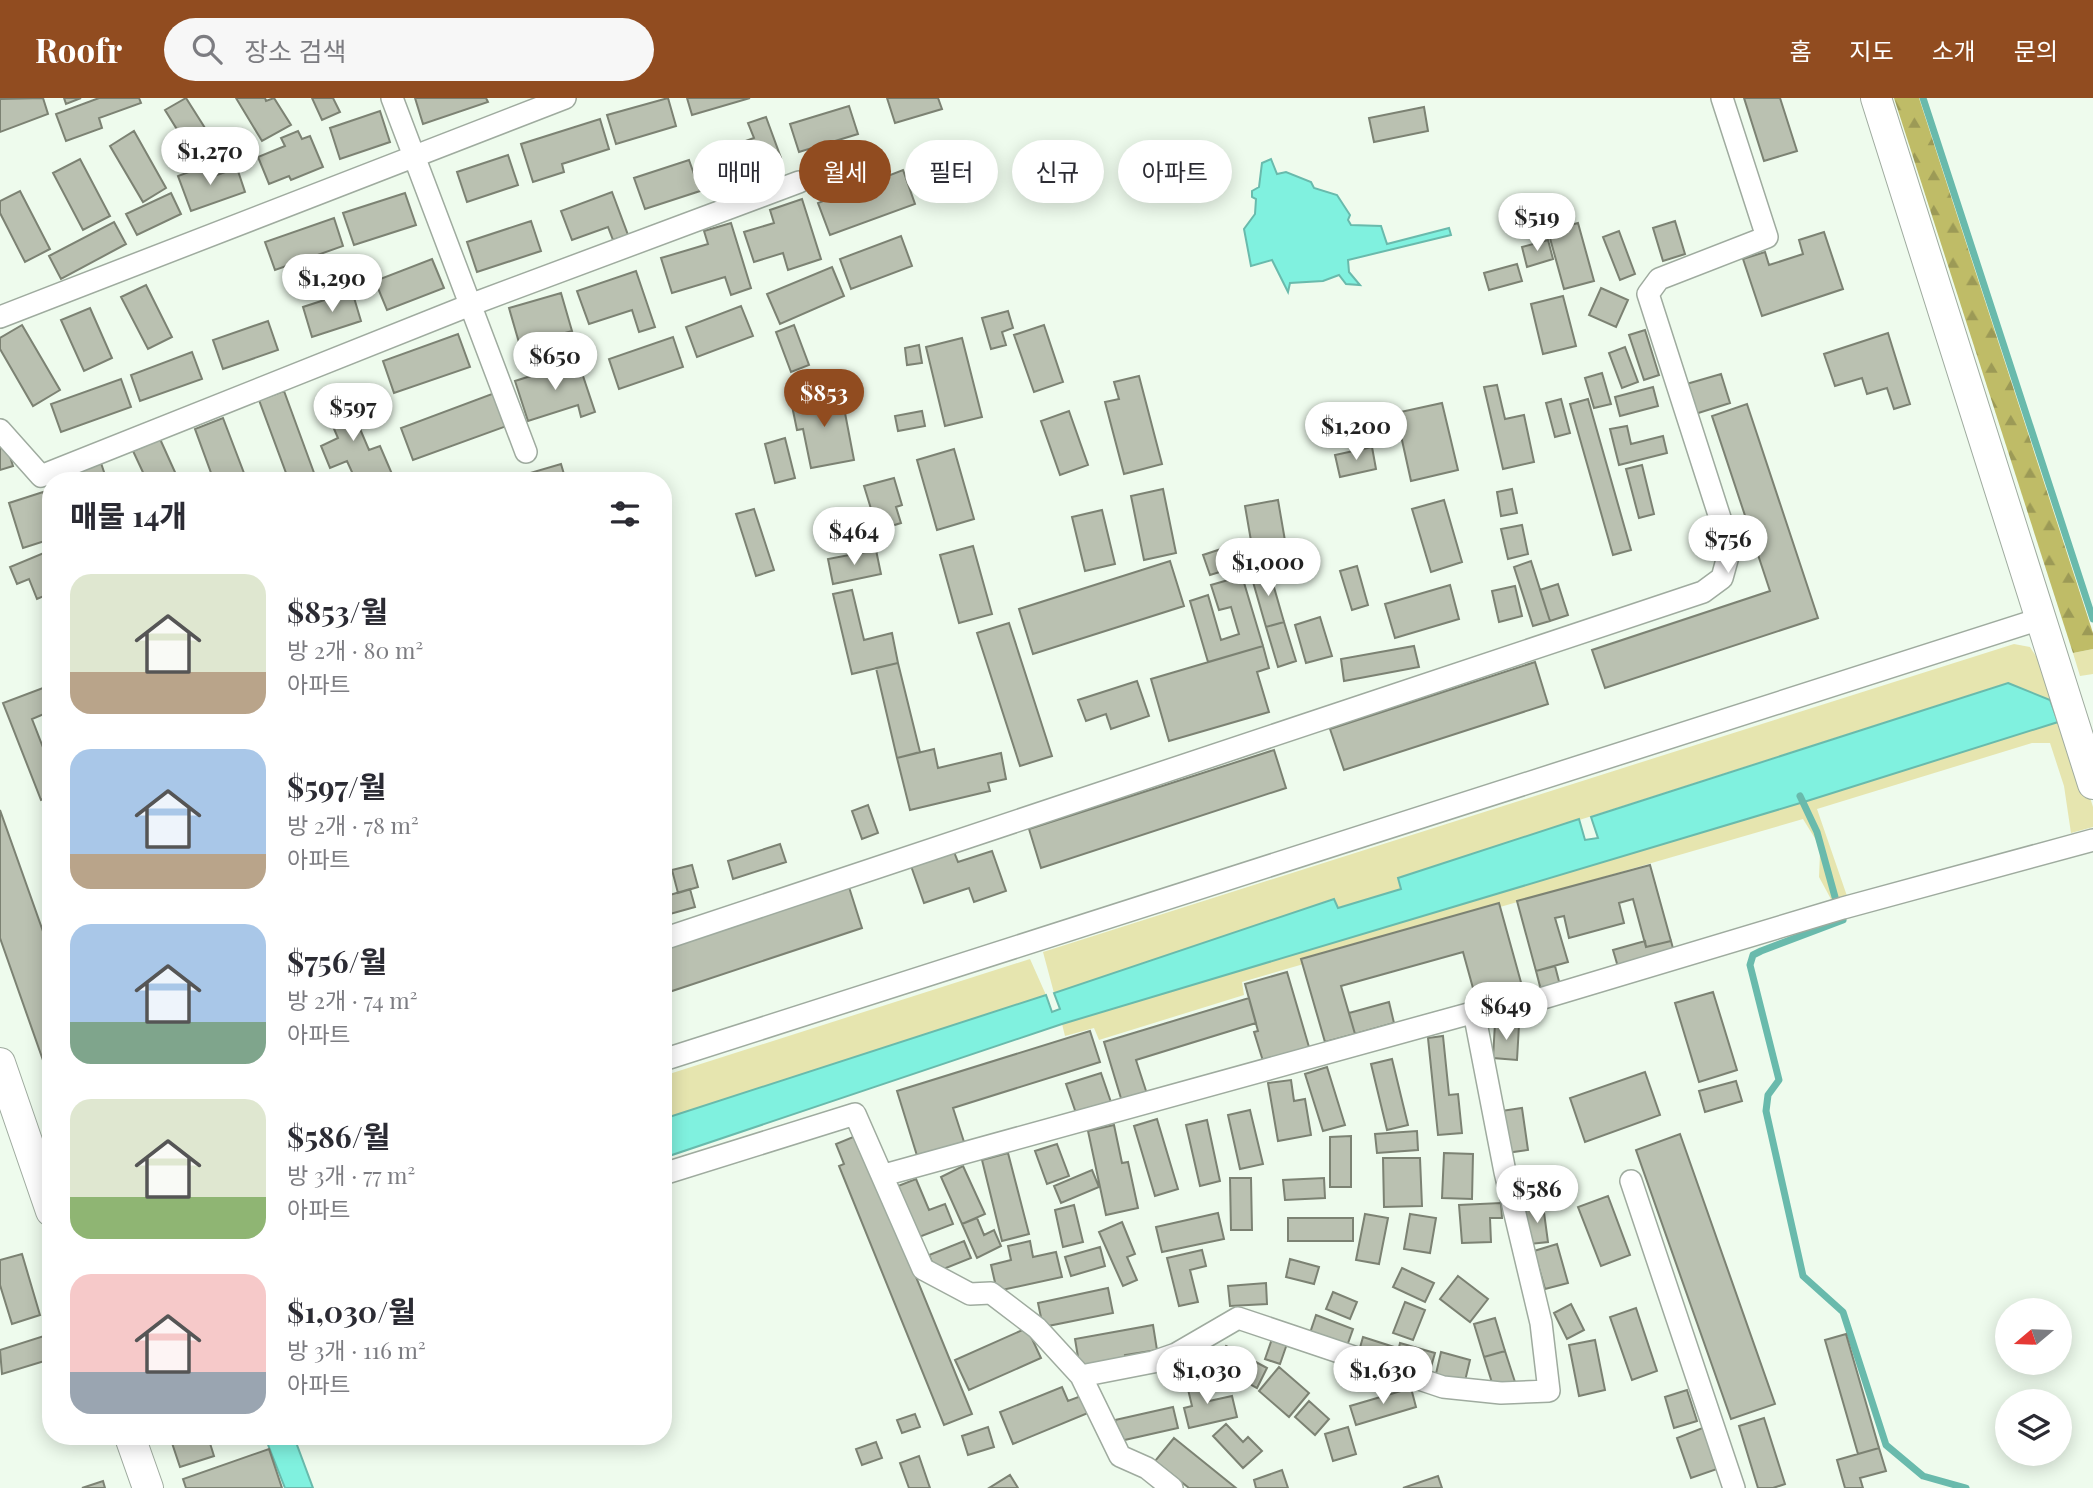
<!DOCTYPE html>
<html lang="ko">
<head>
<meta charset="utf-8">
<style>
	body { margin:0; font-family:"Playfair Display","Noto Sans KR",serif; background:#f7f7f7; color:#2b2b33; height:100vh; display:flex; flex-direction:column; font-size:26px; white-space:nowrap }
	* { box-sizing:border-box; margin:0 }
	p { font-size:23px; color:#7c7c81 }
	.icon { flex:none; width:38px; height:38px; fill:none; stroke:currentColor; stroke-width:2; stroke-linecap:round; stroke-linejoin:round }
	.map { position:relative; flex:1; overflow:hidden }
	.panel { position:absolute; left:42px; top:374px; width:630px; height:973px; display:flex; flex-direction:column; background:#fff; border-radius:28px; box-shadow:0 4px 18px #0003 }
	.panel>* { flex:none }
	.banner { position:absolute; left:693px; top:42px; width:665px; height:63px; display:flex; gap:14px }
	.needle { width:46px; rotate:251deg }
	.controls { position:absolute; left:1995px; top:1200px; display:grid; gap:14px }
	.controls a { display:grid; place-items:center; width:77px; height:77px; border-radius:50%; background:#fff; box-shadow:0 4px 18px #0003; font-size:35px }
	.price { position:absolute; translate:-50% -60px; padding:0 16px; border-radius:24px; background:#fff; color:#222; font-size:23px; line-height:46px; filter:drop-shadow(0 2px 4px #0008) }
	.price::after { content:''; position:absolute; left:50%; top:42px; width:21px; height:16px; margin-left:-10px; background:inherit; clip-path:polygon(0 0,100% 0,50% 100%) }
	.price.current { background:#914c20; color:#fff }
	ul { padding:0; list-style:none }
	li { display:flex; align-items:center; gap:21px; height:175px; padding:0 28px }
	li span { display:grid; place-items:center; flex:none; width:196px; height:140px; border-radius:21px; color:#555 }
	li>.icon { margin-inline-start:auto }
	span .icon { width:84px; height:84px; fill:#fffc; stroke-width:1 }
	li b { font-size:30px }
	h2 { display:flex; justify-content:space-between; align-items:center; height:84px; padding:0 28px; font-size:30px }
	.tag { padding:0 24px; border-radius:32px; background:#fff; box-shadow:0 4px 18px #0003; font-size:24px; line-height:63px }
	.tag.current { background:#914c20; color:#fff }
	header { display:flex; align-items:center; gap:42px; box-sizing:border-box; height:98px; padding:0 35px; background:#914c20; color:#fff }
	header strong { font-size:33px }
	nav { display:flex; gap:38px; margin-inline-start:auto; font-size:24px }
	.search { width:490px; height:63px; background:#f7f7f7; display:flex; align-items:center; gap:18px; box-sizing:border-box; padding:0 24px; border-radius:38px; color:#7c7c81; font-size:26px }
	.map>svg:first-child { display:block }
	.grass { fill:#e6e5af }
	.forest { fill:url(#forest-firs) }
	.water { fill:#80f1df; stroke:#69baac; stroke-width:2 }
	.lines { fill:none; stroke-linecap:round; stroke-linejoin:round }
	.stream { stroke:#69baac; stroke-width:7 }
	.building { fill:#bac1b1; stroke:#7c8273; stroke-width:2 }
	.street-casing { stroke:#9fab9f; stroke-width:24 }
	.secondary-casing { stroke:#9fab9f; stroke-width:32 }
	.street { stroke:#fff; stroke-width:21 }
	.secondary { stroke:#fff; stroke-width:30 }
</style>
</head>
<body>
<header>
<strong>Roofr</strong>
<div class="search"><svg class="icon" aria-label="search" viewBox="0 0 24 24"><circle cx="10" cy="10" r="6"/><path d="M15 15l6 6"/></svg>장소 검색</div>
<nav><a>홈</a><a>지도</a><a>소개</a><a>문의</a></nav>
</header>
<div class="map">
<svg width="2093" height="1390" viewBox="0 0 2093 1390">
	<defs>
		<pattern id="forest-firs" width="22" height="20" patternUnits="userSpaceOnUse" patternTransform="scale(1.75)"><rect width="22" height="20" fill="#bfbc67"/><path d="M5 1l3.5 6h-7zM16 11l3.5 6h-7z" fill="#9c9a56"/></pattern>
	</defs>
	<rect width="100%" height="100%" fill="#eefbed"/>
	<path class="grass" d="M2014,546L2030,549L2039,563L2050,602L2007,585L1398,780L1401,791L1338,810L1333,801L1054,895L1043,854Z
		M2093,551V576L2080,578L2073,555Z
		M2058,624L2067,627L2093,709V729L2071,735L2064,688L2050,645H2032L1817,711L1847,798L1832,803L1819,779L1820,756L1816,742L1803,721L1242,884L1244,897L1099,942L1094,930L1065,938L1062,926Z
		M1030,861L1046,897L663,1021V978Z"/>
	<path class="forest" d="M1894,0H1919L2093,535V551L2073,555Z"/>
	<path class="water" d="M1271,61L1277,76L1286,74L1311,84L1314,90L1337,97L1350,117L1348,122L1351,127L1381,128L1387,146L1449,130L1451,137L1348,162L1349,174L1360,187L1346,186L1339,177L1323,183L1290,185L1288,194L1272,162L1251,168L1244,131L1255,116L1256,101L1252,99V93L1259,89L1262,65Z
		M2008,585L2050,602L2058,624L1807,703L1062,926L663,1060V1021L1046,897L1052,914L1060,911L1054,895L1334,801L1338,810L1401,791L1398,780L1579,721L1585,742L1598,740L1591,719Z
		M265,1339H294L313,1390H285Z"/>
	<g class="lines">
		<path class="stream" d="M1923,0L2093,521
			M1800,698L1817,734L1835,799
			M1843,822L1761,853L1753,857L1750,867L1779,982L1768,997L1766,1013L1803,1178L1843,1214L1886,1347L1923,1378L1966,1390"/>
	</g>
	<path class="building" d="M43,0L48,16L0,34V1Z
		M64,0H81L66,6Z
		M99,0H139L141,5L99,20L102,30L66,43L56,16Z
		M186,0L217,49L196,62L165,12Z
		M236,0H265L266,3L274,0L291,27L262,43Z
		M312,0H333L340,14L322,22Z
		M415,0H486L488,4L423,26Z
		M668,0L676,28L616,46L607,17Z
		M687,0H750L692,17Z
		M887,0H938L942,11L895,25Z
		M1744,0H1780L1797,53L1764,63Z
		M849,8L858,36L799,54L790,26Z
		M1424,9L1428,33L1374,44L1369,20Z
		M380,13L390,44L340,61L330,30Z
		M766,19L781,60L729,78L720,52L754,40L748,25Z
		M600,21L609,51L562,66L564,74L533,84L521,46Z
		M134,33L166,90L143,104L110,48Z
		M298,33L302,41L310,38L323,69L291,82L289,78L269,86L258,59L285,48L281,40Z
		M508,57L518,87L467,104L457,74Z
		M80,61L110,118L83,132L53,75Z
		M689,62L700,93L645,111L634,80Z
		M207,67L211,79L237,70L245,94L191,113L178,78Z
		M903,72L915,106L830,137L818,105Z
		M20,93L50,151L25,164L0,115V103Z
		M612,94L628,137L613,142L608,129L572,142L561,113Z
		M171,95L181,116L137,137L126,116Z
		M405,95L416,127L354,147L343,115Z
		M802,101L821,161L788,172L783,155L754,164L744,134L774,125L770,112Z
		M334,120L343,148L275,172L265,144Z
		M531,123L541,153L477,174L467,144Z
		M1675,123L1685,156L1663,163L1653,130Z
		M114,124L126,146L61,181L49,158Z
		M731,125L751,190L731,197L725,179L672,195L661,160L708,146L704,133Z
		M1578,125L1594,183L1564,191L1548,133Z
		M1619,133L1635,176L1620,182L1603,139Z
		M1824,134L1843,191L1762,218L1743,161L1765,154L1769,167L1803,156L1799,142Z
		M901,138L912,168L851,191L840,161Z
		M1548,142L1553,161L1527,169L1522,149Z
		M432,161L444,190L387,212L375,183Z
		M1517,166L1522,183L1489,192L1484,175Z
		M832,169L844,198L780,226L767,196Z
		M636,173L655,229L639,234L632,212L589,226L577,193Z
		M146,187L172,239L148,251L121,199Z
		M1601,190L1628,202L1616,229L1589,217Z
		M352,193L361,223L312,239L303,209Z
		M561,195L572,233L520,248L509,210Z
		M1563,198L1576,248L1543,256L1531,206Z
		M741,208L753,238L697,259L686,229Z
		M90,210L112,260L84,273L61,222Z
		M1008,213L1013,230L1002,234L1006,247L991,251L982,220Z
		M268,223L278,252L223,271L213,242Z
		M22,227L60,292L33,308L0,251V240Z
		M794,227L809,267L791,274L776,234Z
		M1044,227L1063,284L1034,294L1014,237Z
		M1645,232L1659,277L1644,282L1629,237Z
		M1888,235L1910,306L1894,311L1887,290L1867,296L1862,280L1835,288L1824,256Z
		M458,236L470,269L394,295L383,263Z
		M673,239L683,269L619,291L609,261Z
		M962,240L982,319L945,328L926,249Z
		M919,247L922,265L907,267L905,250Z
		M1625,249L1638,284L1622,290L1609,255Z
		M192,254L202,281L140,303L131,277Z
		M578,263L595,314L581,319L578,307L528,323L515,283Z
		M1602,275L1611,306L1594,310L1585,280Z
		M1721,276L1730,305L1692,317L1683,287Z
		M1139,278L1162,366L1124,376L1105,304L1119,301L1114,284Z
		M121,281L131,309L61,334L51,306Z
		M1497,287L1505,321L1524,317L1534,364L1503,371L1484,289Z
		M1653,289L1658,308L1620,318L1615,299Z
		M343,291L369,352L380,348L395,383H356L347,363L330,370L321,348L338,340L321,301Z
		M284,293L317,383H289L259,302Z
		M500,293L512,326L413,362L401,330Z
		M841,294L854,362L811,370L803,331L797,332L791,303Z
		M1561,301L1570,335L1555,339L1546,305Z
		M1588,301L1631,452L1613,457L1570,306Z
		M1442,305L1458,372L1411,383L1396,315Z
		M1747,306L1818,520L1605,590L1592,552L1770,493L1712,318Z
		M922,313L925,328L898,333L895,318Z
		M1069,313L1088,367L1060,377L1041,323Z
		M1389,316L1394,338L1359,345L1354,323Z
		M223,320L247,383H214L195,331Z
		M0,327L13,368L0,372Z
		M1627,328L1631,346L1663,338L1667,355L1619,367L1610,331Z
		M785,340L795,380L775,385L765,346Z
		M160,341L179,383H147L133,353Z
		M1372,349L1376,371L1340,379L1335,357Z
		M954,351L974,421L937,432L917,362Z
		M101,365L107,383H58V381Z
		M561,366L566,383H506V382Z
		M1642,367L1654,416L1639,420L1626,371Z
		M894,380L902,407L896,409L901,425L885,430L879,412L872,414L864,388Z
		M1163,391L1176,455L1144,462L1131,398Z
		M1512,391L1517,415L1501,418L1497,394Z
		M43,394L51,418V441L23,450L9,405Z
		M1278,402L1288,460L1255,466L1245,408Z
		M1444,402L1462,464L1431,474L1412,411Z
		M754,411L774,472L756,478L736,416Z
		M1102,412L1115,466L1085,473L1072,419Z
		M1522,427L1528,456L1508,461L1501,431Z
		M973,448L992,516L959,525L940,457Z
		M1230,448L1236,469L1210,477L1203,457Z
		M51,452V495L37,501L29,481L17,486L10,469Z
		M876,452L881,476L833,486L828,461Z
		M1170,463L1184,508L1033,556L1019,511Z
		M1531,463L1550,523L1533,528L1514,469Z
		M1357,468L1368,507L1352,512L1340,473Z
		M1269,472L1284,524L1266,529L1251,477Z
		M1242,478L1263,548L1208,564L1190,503L1208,497L1221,542L1239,536L1231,509L1219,512L1211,487Z
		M1558,486L1568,517L1550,523L1540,492Z
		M1450,487L1459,521L1395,540L1385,506Z
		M1515,488L1522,518L1499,524L1492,493Z
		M852,492L864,542L892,535L898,565L852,576L833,496Z
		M1320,519L1332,558L1306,565L1295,527Z
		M1284,524L1296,563L1278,569L1266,529Z
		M1009,525L1052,658L1020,668L977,535Z
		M1263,548L1269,570L1257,574L1269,614L1169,643L1151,581Z
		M1414,548L1419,569L1344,583L1341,561Z
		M1535,564L1548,606L1344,672L1330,631Z
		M898,565L920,654L897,660L876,570Z
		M1137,583L1149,618L1111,631L1106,616L1086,623L1078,602Z
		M51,587V613L32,621L51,670V698L41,702L3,605Z
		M934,651L938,670L1001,655L1006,681L988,685L990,693L910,712L897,660Z
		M1274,652L1286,690L1041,770L1029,731Z
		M868,707L878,735L862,741L852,713Z
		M0,712L51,856V985L0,840Z
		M780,746L786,764L733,781L728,763Z
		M992,753L1006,793L974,804L969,790L924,805L911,768L954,754L958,764Z
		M692,767L698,789L678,795L672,772Z
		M1650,767L1671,843L1646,849L1633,801L1619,805L1624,825L1569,840L1564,818L1555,820L1568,864L1536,873L1517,803Z
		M848,786L862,830L663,896V848Z
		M690,791L695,809L663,818V799Z
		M1499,805L1522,888L1476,901L1463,854L1341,888L1355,936L1325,944L1301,861Z
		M1645,843L1646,849L1671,843L1674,854L1618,869L1613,852Z
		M1555,868L1561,891L1542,896L1536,873Z
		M1287,874L1309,949L1263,963L1254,934L1258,933L1245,886Z
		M1713,894L1737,972L1699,984L1675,905Z
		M1249,900L1256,925L1136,962L1148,999L1123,1007L1104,944Z
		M1389,904L1394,925L1355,936L1349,915Z
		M1495,925L1519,927L1517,962L1493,960Z
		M1090,933L1100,964L953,1010L966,1050L919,1064L897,993Z
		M1443,938L1449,997L1458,996L1462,1035L1438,1037L1428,940Z
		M1392,961L1408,1027L1387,1032L1371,966Z
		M1327,969L1345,1027L1323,1033L1305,976Z
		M1645,974L1660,1017L1585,1044L1570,1000Z
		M1101,975L1112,1007L1077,1018L1066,986Z
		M1291,982L1294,1003L1305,1001L1311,1037L1278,1043L1268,985Z
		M1736,983L1742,1003L1705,1014L1699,993Z
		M1522,1010L1528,1052L1506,1055L1501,1013Z
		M1250,1012L1263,1066L1240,1071L1228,1017Z
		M1157,1021L1178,1091L1155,1098L1134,1028Z
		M1207,1022L1220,1083L1200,1088L1186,1027Z
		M1114,1027L1122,1065L1128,1064L1138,1110L1106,1117L1088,1033Z
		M1417,1033L1418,1052L1377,1055L1375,1036Z
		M1680,1036L1775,1306L1731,1321L1636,1052Z
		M858,1037L972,1316L944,1327L839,1068L844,1066L836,1046Z
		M1351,1038V1089H1330V1039Z
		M1057,1046L1069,1078L1047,1086L1035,1053Z
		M1008,1055L1029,1136L1002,1143L982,1062Z
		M1444,1055L1473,1056L1472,1101L1442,1100Z
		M1383,1060H1420L1422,1108L1384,1109Z
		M963,1068L985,1116L962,1126L941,1079Z
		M1529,1069L1536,1099L1519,1103L1512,1073Z
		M1092,1072L1099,1089L1061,1105L1054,1088Z
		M1230,1080H1251L1252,1132H1231Z
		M1324,1080L1325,1100L1285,1102L1283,1082Z
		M916,1081L929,1112L945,1106L953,1126L919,1139L898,1088Z
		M1608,1098L1630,1157L1601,1168L1578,1109Z
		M1501,1105L1502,1120H1490L1491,1144L1462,1145L1459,1107Z
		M1074,1107L1083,1144L1063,1149L1055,1112Z
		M1543,1107L1548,1144L1530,1146L1525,1110Z
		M1218,1115L1224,1141L1162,1154L1156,1129Z
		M1365,1116L1388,1120L1379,1166L1356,1162Z
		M1410,1116L1436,1120L1430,1155L1404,1151Z
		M977,1120L984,1137L994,1132L1001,1148L977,1160L962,1126Z
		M1288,1120H1353V1143H1288Z
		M1122,1124L1135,1156L1127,1159L1137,1182L1123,1188L1099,1134Z
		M964,1143L971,1160L936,1174L929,1157Z
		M1030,1143L1033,1159L1056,1154L1062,1179L997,1193L991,1167L1011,1162L1008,1148Z
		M1557,1146L1568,1185L1545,1191L1534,1153Z
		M1100,1149L1105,1168L1071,1178L1065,1159Z
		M1202,1152L1206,1168L1190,1172L1198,1204L1179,1208L1167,1160Z
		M22,1156L40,1217L12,1226L0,1187V1162Z
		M1290,1161L1319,1169L1314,1186L1286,1179Z
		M1402,1170L1434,1185L1425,1204L1393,1189Z
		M1458,1178L1488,1201L1470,1224L1440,1201Z
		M1266,1185L1267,1206L1230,1208L1228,1188Z
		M1108,1190L1113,1215L1043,1229L1038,1205Z
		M1333,1194L1357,1204L1350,1221L1326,1211Z
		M1405,1204L1425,1212L1413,1242L1393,1235Z
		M1571,1206L1584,1232L1567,1241L1554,1215Z
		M1636,1210L1657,1273L1632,1282L1610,1219Z
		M1316,1217L1353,1231L1347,1248L1310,1235Z
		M1495,1220L1505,1253L1484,1259L1474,1226Z
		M1153,1227L1157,1252L1125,1257L1126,1263L1080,1271L1075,1241Z
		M1027,1230L1041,1260L969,1292L955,1262Z
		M1846,1236L1879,1350L1858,1356L1825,1242Z
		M47,1237L51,1261L2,1276L0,1252Z
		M1273,1238L1288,1243L1280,1266L1265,1261Z
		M1363,1239L1394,1249L1389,1262L1359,1253Z
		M1595,1242L1605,1292L1579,1298L1569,1247Z
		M1400,1245L1435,1255L1429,1276L1395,1266Z
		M1226,1248L1267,1270L1257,1290L1216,1267Z
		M1505,1253L1515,1284L1494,1291L1484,1259Z
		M1441,1254L1470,1262L1464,1287L1435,1280Z
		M1279,1269L1309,1295L1289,1319L1259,1293Z
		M1203,1279L1209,1303L1232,1298L1237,1319L1189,1330L1184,1310L1192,1308L1186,1283Z
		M1062,1289L1068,1303L1081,1298L1088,1315L1013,1346L1000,1314Z
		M1411,1290L1416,1309L1356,1327L1350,1308Z
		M1687,1292L1697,1323L1674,1330L1665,1299Z
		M1309,1303L1329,1321L1315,1337L1295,1319Z
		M1173,1309L1178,1330L1120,1343L1115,1322Z
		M915,1316L920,1329L902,1335L897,1322Z
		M1764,1320L1785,1386L1773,1390H1758L1739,1328Z
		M1226,1326L1243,1344L1248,1339L1262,1353L1243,1370L1213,1338Z
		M988,1329L994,1349L968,1357L962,1338Z
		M1348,1329L1356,1356L1333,1363L1325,1336Z
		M1705,1329L1720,1370L1691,1380L1677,1340Z
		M170,1339H208L214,1358L180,1369Z
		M1174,1340L1236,1390H1189L1155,1363Z
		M876,1344L882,1360L862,1367L856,1351Z
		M1879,1350L1886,1373L1860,1380L1863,1390H1845L1837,1362Z
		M269,1351L282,1390H186L183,1381Z
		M919,1358L930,1390H909L900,1365Z
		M1282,1372L1288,1390H1256L1254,1382Z
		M1010,1377L1018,1390H989Z
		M1438,1378L1442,1390H1403Z
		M103,1383L105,1390H82Z"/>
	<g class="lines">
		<defs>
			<path id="street" d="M392,0L526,354
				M0,219L565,0
				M0,332L41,378L470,207L799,84
				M663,841L1703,494L1722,480L1730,451L1648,196L1659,181L1767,139L1722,0
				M663,962L2043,520
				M663,1076L855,1016L923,1171L970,1196L991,1195L1037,1230L1081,1278L1120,1358L1147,1370L1172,1390
				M884,1077L1497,908L1540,901L1843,810L2093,742
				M1631,1083L1734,1390
				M1081,1278L1153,1264L1176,1256L1238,1220L1443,1289L1501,1295L1549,1293L1541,1225L1505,1074L1474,914"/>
			<path id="secondary" d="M1876,0L2093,686
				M0,965L51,1113
				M130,1339L148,1390"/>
		</defs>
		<use href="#street" class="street-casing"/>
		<use href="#secondary" class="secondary-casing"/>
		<use href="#street" class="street"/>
		<use href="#secondary" class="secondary"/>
	</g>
</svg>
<div class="controls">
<a><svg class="needle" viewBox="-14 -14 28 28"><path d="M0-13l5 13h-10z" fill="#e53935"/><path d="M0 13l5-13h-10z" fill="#7c7c81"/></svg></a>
<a><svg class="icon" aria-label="layers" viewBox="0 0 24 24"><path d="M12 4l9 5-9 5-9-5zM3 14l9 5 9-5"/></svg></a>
</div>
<b class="price" style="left:210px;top:89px">$1,270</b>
<b class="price" style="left:1537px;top:155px">$519</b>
<b class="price" style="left:332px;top:216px">$1,290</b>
<b class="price" style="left:555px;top:294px">$650</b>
<b class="price current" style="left:824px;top:331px">$853</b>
<b class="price" style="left:353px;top:345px">$597</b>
<b class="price" style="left:1356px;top:364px">$1,200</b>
<b class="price" style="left:854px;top:469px">$464</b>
<b class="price" style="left:1728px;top:477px">$756</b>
<b class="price" style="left:1268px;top:500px">$1,000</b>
<b class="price" style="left:1506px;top:944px">$649</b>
<b class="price" style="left:1537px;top:1127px">$586</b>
<b class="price" style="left:1207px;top:1308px">$1,030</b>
<b class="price" style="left:1383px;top:1308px">$1,630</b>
<div class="banner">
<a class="tag">매매</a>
<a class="tag current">월세</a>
<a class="tag">필터</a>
<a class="tag">신규</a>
<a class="tag">아파트</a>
</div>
<section class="panel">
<h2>매물 14개<svg class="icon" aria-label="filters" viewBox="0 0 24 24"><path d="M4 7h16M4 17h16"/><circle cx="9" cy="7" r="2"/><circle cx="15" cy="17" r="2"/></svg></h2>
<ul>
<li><span style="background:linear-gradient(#dfe7d0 70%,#b9a48a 0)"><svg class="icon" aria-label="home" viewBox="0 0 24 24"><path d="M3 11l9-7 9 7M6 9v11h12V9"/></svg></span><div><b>$853/월</b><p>방 2개 · 80 m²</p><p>아파트</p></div></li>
<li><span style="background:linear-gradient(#a9c7e8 75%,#b9a48a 0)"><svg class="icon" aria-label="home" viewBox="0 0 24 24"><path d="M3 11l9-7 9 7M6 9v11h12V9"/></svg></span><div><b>$597/월</b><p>방 2개 · 78 m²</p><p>아파트</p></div></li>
<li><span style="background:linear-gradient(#a9c7e8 70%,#7fa58c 0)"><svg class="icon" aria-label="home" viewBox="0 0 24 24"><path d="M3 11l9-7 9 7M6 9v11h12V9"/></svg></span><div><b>$756/월</b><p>방 2개 · 74 m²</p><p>아파트</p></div></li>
<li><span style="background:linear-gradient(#dfe7d0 70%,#8fb573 0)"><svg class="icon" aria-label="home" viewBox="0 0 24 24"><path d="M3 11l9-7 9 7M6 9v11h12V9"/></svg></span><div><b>$586/월</b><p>방 3개 · 77 m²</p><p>아파트</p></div></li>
<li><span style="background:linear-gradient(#f6c9c9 70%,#9aa5b1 0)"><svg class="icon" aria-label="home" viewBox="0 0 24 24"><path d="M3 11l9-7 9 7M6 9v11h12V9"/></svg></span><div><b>$1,030/월</b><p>방 3개 · 116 m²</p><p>아파트</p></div></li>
</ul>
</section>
</div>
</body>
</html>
